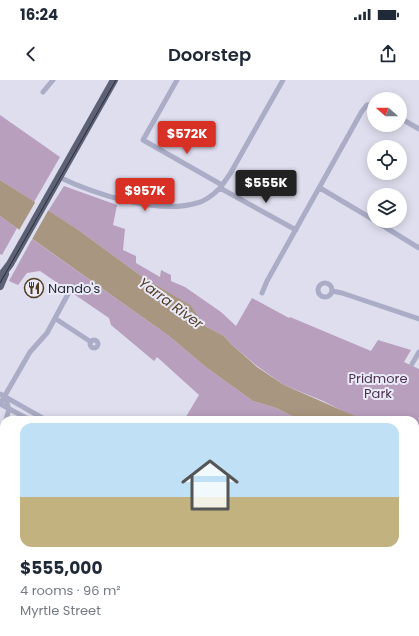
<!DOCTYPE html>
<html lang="en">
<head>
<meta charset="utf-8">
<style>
	body { margin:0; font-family:Poppins,sans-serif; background:#f2f2f3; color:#1f2937; height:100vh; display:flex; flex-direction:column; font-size:15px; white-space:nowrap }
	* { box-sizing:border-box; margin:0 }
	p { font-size:13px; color:#747a83 }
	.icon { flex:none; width:22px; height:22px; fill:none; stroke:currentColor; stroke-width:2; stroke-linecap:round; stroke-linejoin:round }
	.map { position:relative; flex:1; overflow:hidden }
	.side { position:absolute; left:0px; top:336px; width:419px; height:220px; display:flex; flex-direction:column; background:#fff; border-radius:12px 12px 0 0; box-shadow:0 2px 10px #0003 }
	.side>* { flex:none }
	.needle { width:26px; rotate:291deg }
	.buttons { position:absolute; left:367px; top:12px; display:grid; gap:8px }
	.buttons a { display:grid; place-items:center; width:40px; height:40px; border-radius:50%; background:#fff; box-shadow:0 2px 10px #0003; font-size:20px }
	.price { position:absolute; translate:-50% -34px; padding:0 9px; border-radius:4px; background:#d93025; color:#fff; font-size:13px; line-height:26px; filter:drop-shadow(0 1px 2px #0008) }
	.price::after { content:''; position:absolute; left:50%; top:24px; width:12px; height:9px; margin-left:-6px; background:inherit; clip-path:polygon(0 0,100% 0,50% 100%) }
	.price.on { background:#222; color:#fff }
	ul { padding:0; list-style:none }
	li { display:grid; align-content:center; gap:8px; height:212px; padding:0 20px }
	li+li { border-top:1px solid #e0e1e3 }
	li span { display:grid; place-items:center; height:124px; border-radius:12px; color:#555 }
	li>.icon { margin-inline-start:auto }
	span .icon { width:72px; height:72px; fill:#fffc; stroke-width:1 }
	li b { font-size:17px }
	.status { display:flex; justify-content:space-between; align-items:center; height:28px; padding:0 20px; background:#fff; direction:ltr }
	.status svg { height:11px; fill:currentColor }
	header { display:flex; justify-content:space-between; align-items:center; height:52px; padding:0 20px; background:#fff; font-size:18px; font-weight:600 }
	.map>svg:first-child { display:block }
	.green { fill:#b89fbd }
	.water { fill:#a99680 }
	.pier { fill:#dedeef }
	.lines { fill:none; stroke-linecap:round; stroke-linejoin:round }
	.minor { stroke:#abadc6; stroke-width:5 }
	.primary { stroke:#5c6175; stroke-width:8 }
	.tram { stroke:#292c35; stroke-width:1 }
	.labels { text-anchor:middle; stroke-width:4; stroke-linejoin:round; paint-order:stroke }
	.poi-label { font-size:13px; fill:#292c35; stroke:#eaeaf8; text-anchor:start }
	.park-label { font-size:13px; fill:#4c3050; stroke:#eaeaf8 }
	.water-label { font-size:14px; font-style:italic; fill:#523d24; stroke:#eaeaf8 }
</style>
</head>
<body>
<div class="status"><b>16:24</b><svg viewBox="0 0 49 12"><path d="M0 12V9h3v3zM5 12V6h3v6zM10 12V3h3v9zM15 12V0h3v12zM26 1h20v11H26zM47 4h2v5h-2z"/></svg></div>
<header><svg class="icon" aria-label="back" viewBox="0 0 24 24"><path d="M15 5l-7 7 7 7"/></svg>Doorstep<svg class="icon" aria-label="share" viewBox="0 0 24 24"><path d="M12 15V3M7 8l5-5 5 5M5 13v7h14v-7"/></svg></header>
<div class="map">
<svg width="419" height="556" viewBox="0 0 419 556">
	<rect width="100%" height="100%" fill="#dedeef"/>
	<path class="green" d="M0,35L60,77L34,122L0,100Z
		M64,106L117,125L113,145L125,149L123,170L136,176V183L160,197L161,190L171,195V201L185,207L221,232L236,246L252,218L289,238L290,237L371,271L378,260L411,270L404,282L419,289V359L415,358V340H364L359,339L323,321L284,305L257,286L231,264L224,256L205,246L189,225L144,198L77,149L48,131Z
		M0,136L17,148L2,175L0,174Z
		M32,159L169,256L207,288L253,321L276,328L300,340H184L199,315L157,277L154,281L111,245L109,238L40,191L27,193L18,205L9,201Z"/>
	<path class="water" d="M0,100L77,149L144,198L190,225L205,246L224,256L231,264L257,287L284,305L364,340H300L276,328L253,321L207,288L169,256L0,136Z"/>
	<path class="pier" d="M36,121L49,129L31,161L18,152Z"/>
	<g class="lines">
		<path class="minor" d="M177,0L143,60L222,105
			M283,0L230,94L220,108L296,150
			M43,12L53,0
			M400,38L419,49
			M59,97C94,114 158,135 197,123C206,121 213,115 220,108
			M320,108L374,140
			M375,141L419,168
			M318 210a7 7 0 1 1 14 0a7 7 0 1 1-14 0Z
			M332,211L342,213L419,239
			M262,213L267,201L362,31L367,25L374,24
			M56,239L91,262
			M90 264a4 4 0 1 1 8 0a4 4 0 1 1-8 0Z
			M412,284L419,272
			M0,314L46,340
			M5,317L9,329L6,340
			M0,324L30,272L47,253L68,214
			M0,324L30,340
			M0,358L4,345
			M415,460L419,462
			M415,530L419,523
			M140,556L142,552
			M239,556L241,552
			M322,556L325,552
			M399,556L401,552"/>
		<path class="primary" d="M0,197L10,184L114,0
			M0,206L5,194"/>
		<path class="tram" d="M0,203L116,0"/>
	</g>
	<defs>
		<symbol id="restaurant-ring" viewBox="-11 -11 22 22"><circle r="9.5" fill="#eaeaf8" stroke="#523d24" stroke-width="1.5"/><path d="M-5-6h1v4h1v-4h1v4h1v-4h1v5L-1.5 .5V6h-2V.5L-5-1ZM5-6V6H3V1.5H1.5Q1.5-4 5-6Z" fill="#523d24"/></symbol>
	</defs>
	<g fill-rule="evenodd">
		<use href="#restaurant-ring" x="23" y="197" width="22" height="22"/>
	</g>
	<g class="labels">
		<g class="poi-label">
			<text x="48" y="213">Nando's</text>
		</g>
		<g class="park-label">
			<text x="378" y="303">Pridmore<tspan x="378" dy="15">Park</tspan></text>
		</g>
		<g class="water-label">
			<text transform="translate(171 223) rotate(36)" y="5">Yarra River</text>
		</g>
	</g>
</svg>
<div class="buttons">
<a><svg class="needle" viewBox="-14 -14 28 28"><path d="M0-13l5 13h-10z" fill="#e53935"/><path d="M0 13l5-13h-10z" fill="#747a83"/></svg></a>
<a><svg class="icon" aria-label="locate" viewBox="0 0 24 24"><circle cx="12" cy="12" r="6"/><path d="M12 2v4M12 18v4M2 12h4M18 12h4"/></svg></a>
<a><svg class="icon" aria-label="layers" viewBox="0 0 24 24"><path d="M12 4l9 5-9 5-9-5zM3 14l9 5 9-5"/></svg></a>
</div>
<b class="price" style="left:187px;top:75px">$572K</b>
<b class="price on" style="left:266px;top:124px">$555K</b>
<b class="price" style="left:145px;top:132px">$957K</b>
<section class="side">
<ul>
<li><span style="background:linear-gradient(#bfe0f5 60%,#c2b280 0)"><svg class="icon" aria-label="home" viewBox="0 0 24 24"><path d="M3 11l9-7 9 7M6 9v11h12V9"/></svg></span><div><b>$555,000</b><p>4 rooms · 96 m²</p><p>Myrtle Street</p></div></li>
</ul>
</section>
</div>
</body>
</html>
